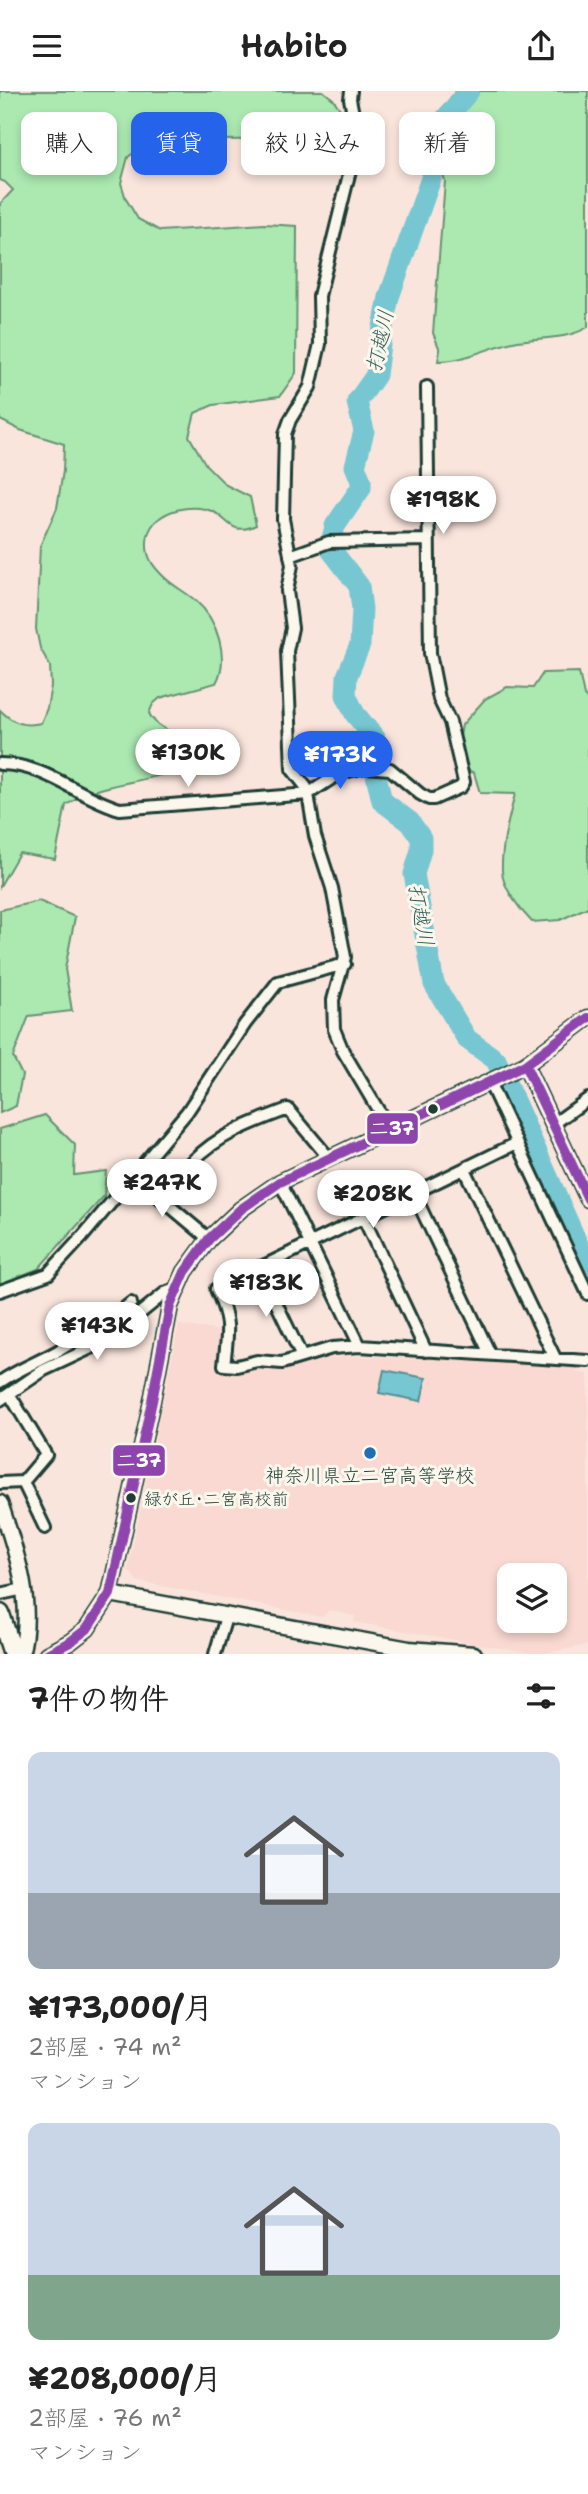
<!DOCTYPE html>
<html lang="ja">
<head>
<meta charset="utf-8">
<style>
	body { margin:0; font-family:"Shantell Sans","Klee One",sans-serif; background:#f2f2f2; color:#222; height:100vh; display:flex; flex-direction:column; font-size:26px; white-space:nowrap }
	* { box-sizing:border-box; margin:0 }
	p { font-size:23px; color:#767676 }
	.icon { flex:none; width:38px; height:38px; fill:none; stroke:currentColor; stroke-width:2; stroke-linecap:round; stroke-linejoin:round }
	.map { position:relative; height:1563px; overflow:hidden }
	.side { display:flex; flex-direction:column; background:#fff; flex:1 }
	.side>* { flex:none }
	.guide { position:absolute; left:21px; top:21px; width:546px; height:63px; display:flex; gap:14px }
	.tools { position:absolute; left:497px; top:1472px; display:grid; gap:14px }
	.tools a { display:grid; place-items:center; width:70px; height:70px; border-radius:14px; background:#fff; box-shadow:0 4px 10px #0003; font-size:35px }
	.price { position:absolute; translate:-50% -60px; padding:0 16px; border-radius:24px; background:#fff; color:#222; font-size:23px; line-height:46px; filter:drop-shadow(0 2px 4px #0008) }
	.price::after { content:''; position:absolute; left:50%; top:42px; width:21px; height:16px; margin-left:-10px; background:inherit; clip-path:polygon(0 0,100% 0,50% 100%) }
	.price.active { background:#2563eb; color:#fff }
	ul { padding:0; list-style:none }
	li { display:grid; align-content:center; gap:14px; height:371px; padding:0 28px }
	li span { display:grid; place-items:center; height:217px; border-radius:14px; color:#555 }
	li>.icon { margin-inline-start:auto }
	span .icon { width:126px; height:126px; fill:#fffc; stroke-width:1 }
	li b { font-size:30px }
	h2 { display:flex; justify-content:space-between; align-items:center; height:84px; padding:0 28px; font-size:30px }
	.pill { padding:0 24px; border-radius:14px; background:#fff; box-shadow:0 4px 10px #0003; font-size:24px; line-height:63px }
	.pill.active { background:#2563eb; color:#fff }
	header { display:flex; justify-content:space-between; align-items:center; height:91px; padding:0 28px; background:#fff; font-size:32px; font-weight:600 }
	.map>svg:first-child { display:block }
	.built { fill:#f9d9d1; fill-rule:evenodd }
	.green { fill:#abe9b1; stroke:#659372; stroke-width:2 }
	.water { fill:#77c7d2; stroke:#549093; stroke-width:2 }
	.lines { fill:none; stroke-linecap:round; stroke-linejoin:round }
	.river { stroke:#77c7d2; stroke-width:21 }
	.minor-casing { stroke:#1f3d34; stroke-width:16 }
	.tertiary-casing { stroke:#1f3d34; stroke-width:19 }
	.primary-casing { stroke:#1f3d34; stroke-width:23 }
	.minor { stroke:#fbf7ec; stroke-width:10 }
	.tertiary { stroke:#fbf7ec; stroke-width:14 }
	.primary { stroke:#fbf7ec; stroke-width:18 }
	.bus-1-casing { stroke:#fbf7ec; stroke-width:16 }
	.bus-1 { stroke:#8e44ad; stroke-width:10 }
	.bus-dot { fill:#1f3d34; stroke:#fbf7ec; stroke-width:2.5 }
	.poi-dot { fill:#1f6fb2; stroke:#fbf7ec; stroke-width:2.5 }
	.labels { text-anchor:middle; stroke-width:6; stroke-linejoin:round; paint-order:stroke }
	.bus-label { font-size:17px; fill:#1f3d34; stroke:#fbf7ec; text-anchor:start }
	.poi-label { font-size:19px; fill:#1f3d34; stroke:#fbf7ec }
	.water-label { font-size:21px; font-style:italic; fill:#35605c; stroke:#fbf7ec }
	.line-badge { stroke:#fbf7ec; stroke-width:2.5 }
	.badge-label { font-size:19px; text-anchor:middle; font-weight:bold; fill:#fff }
</style>
</head>
<body>
<header><svg class="icon" aria-label="menu" viewBox="0 0 24 24"><path d="M4 6h16M4 12h16M4 18h16"/></svg>Habito<svg class="icon" aria-label="share" viewBox="0 0 24 24"><path d="M12 15V3M7 8l5-5 5 5M5 13v7h14v-7"/></svg></header>
<div class="map">
<svg width="588" height="1563" viewBox="0 0 588 1563">
	<rect width="100%" height="100%" fill="#fae5dc"/>
	<filter id="ink" filterUnits="userSpaceOnUse"><feTurbulence type="fractalNoise" baseFrequency=".0143" numOctaves="2"/><feDisplacementMap in="SourceGraphic" scale="14" xChannelSelector="R" yChannelSelector="G"/><feConvolveMatrix kernelMatrix="1 2 1 2 8 2 1 2 1" color-interpolation-filters="sRGB"/></filter>
	<g filter="url(#ink)">
		<path class="built" d="M179,1234L223,1240L217,1278L228,1277L230,1282L347,1265L575,1274L576,1281L588,1283V1554L544,1562H529L354,1531L355,1525L329,1519L322,1526L137,1490L128,1478ZM509,1484H555V1530H509Z"/>
		<path class="green" d="M0,0H323L333,8L345,25L323,43L301,48L217,49L165,45L146,53L128,66L121,92L126,108L138,128L160,140L264,133L297,135L296,282L280,305L213,314L195,322L189,345L206,374L226,394L250,406L256,434C250,437 243,439 236,437C228,434 222,425 214,421C191,410 148,420 147,451C146,466 153,475 162,484C172,495 185,500 196,510C217,528 230,567 216,592L160,607L153,613L149,622C159,645 195,640 191,670C160,691 120,689 85,703C79,706 72,711 66,714L55,768L19,762L0,795V619C13,632 23,636 41,632L47,617L51,595L50,575L40,557L36,538L40,455L57,417L63,380L64,353L20,339L0,329V113L13,99L5,91L0,89Z
			M456,0H588V236C567,249 541,246 518,250C490,255 467,270 438,270L440,259L433,242L445,90L427,36Z
			M579,581L584,605L588,609V816L560,829L532,831C521,820 502,796 502,780C501,755 509,727 515,703L480,702L474,682L466,678L458,656L462,634L485,608L507,596L533,597L543,582Z
			M39,810L75,826L65,878L72,920L29,925L13,966L22,984L16,1015L0,1022V819Z
			M45,1024L75,1054L74,1084L106,1080L104,1105L38,1178L0,1193V1038Z"/>
		<path class="water" d="M384,1279L426,1287L421,1310L379,1302Z"/>
		<g class="lines">
			<path class="river" d="M469,0L438,37L434,52V79L389,206L381,246L376,284L357,311L364,340L355,375L361,390V397L335,435L332,448V460L359,495L362,518L360,554L347,585L346,604L355,623L375,647L377,658L376,684L382,710L410,731L421,747V759L414,783L434,893L467,948L496,969L588,1176"/>
			<defs>
				<path id="minor" d="M351,0L350,8L358,47L319,205L320,253L310,296L290,329L285,343L283,428L292,474L287,500L292,537L287,560L292,678L306,696L308,703L315,745L332,797L345,866L333,909L334,938L343,960L390,1039
					M290,465L329,451L427,449
					M0,673C46,673 78,706 120,718L308,703L340,682L365,676L390,678L420,703L429,708H434L461,696L464,691L450,631L439,608L430,562L427,296
					M489,991L588,1203
					M552,1034L588,1008
					M464,1078L555,1267
					M134,1085L209,1148
					M280,1091L360,1255L588,1270
					M414,1103L490,1263
					M161,1107C172,1095 182,1082 193,1070C219,1043 254,1031 288,1018L329,1067
					M363,1126L426,1260
					M259,1176L302,1266
					M0,1200L48,1183L83,1145L187,1021L245,933L278,891L345,873
					M93,1252L115,1225L131,1212
					M360,1255L332,1257L282,1272L257,1270L237,1275L224,1274C228,1240 231,1231 216,1198L517,1052
					M0,1291C25,1273 55,1266 79,1246
					M10,1304L46,1364L23,1391L45,1437
					M0,1309L44,1279L106,1250L165,1202L178,1197
					M0,1392L23,1391
					M0,1503L24,1498
					M215,1563L226,1526"/>
				<path id="tertiary" d="M525,974L588,1108
					M0,1412C16,1460 35,1512 21,1563
					M110,1503L409,1558L474,1563
					M47,1563L70,1551L87,1538L110,1503L152,1310L170,1215L185,1181L209,1148L241,1118L280,1091L525,974L588,927"/>
				<path id="primary" d="M0,1523L13,1563"/>
			</defs>
			<use href="#minor" class="minor-casing"/>
			<use href="#tertiary" class="tertiary-casing"/>
			<use href="#primary" class="primary-casing"/>
			<use href="#minor" class="minor"/>
			<use href="#tertiary" class="tertiary"/>
			<use href="#primary" class="primary"/>
			<defs>
				<path id="bus-1" d="M525,974L588,1108
					M47,1563L70,1551L87,1538L110,1503L152,1310L170,1215L185,1181L209,1148L241,1118L280,1091L525,974L588,927"/>
			</defs>
			<use href="#bus-1" class="bus-1-casing"/>
			<use href="#bus-1" class="bus-1"/>
		</g>
	</g>
	<g class="bus-dot">
		<circle cx="433" cy="1018" r="6"/>
		<circle cx="131" cy="1407" r="6"/>
	</g>
	<circle class="poi-dot" cx="370" cy="1362" r="7"/>
	<g class="labels">
		<g class="bus-label">
			<text x="144" y="1414">緑が丘･二宮高校前</text>
		</g>
		<g class="poi-label">
			<text x="370" y="1391">神奈川県立二宮高等学校</text>
		</g>
		<g class="water-label">
			<text transform="translate(380 250) rotate(-78)" y="7">打越川</text>
			<text transform="translate(421 824) rotate(80)" y="7">打越川</text>
		</g>
	</g>
	<g class="line-badge">
		<rect x="366" y="1021" width="53" height="33" rx="7" fill="#8e44ad"/>
		<rect x="112" y="1353" width="54" height="33" rx="7" fill="#8e44ad"/>
	</g>
	<g class="badge-label">
		<text x="392" y="1044">二37</text>
		<text x="139" y="1376">二37</text>
	</g>
</svg>
<div class="tools">
<a><svg class="icon" aria-label="layers" viewBox="0 0 24 24"><path d="M12 4l9 5-9 5-9-5zM3 14l9 5 9-5"/></svg></a>
</div>
<b class="price" style="left:443px;top:445px">¥198K</b>
<b class="price" style="left:188px;top:698px">¥130K</b>
<b class="price active" style="left:340px;top:700px">¥173K</b>
<b class="price" style="left:162px;top:1128px">¥247K</b>
<b class="price" style="left:373px;top:1139px">¥208K</b>
<b class="price" style="left:266px;top:1228px">¥183K</b>
<b class="price" style="left:97px;top:1271px">¥143K</b>
<div class="guide">
<a class="pill">購入</a>
<a class="pill active">賃貸</a>
<a class="pill">絞り込み</a>
<a class="pill">新着</a>
</div>
</div>
<section class="side">
<h2>7件の物件<svg class="icon" aria-label="filters" viewBox="0 0 24 24"><path d="M4 7h16M4 17h16"/><circle cx="9" cy="7" r="2"/><circle cx="15" cy="17" r="2"/></svg></h2>
<ul>
<li><span style="background:linear-gradient(#c9d6e8 65%,#9aa5b1 0)"><svg class="icon" aria-label="home" viewBox="0 0 24 24"><path d="M3 11l9-7 9 7M6 9v11h12V9"/></svg></span><div><b>¥173,000/月</b><p>2部屋 · 74 m²</p><p>マンション</p></div></li>
<li><span style="background:linear-gradient(#c9d6e8 70%,#7fa58c 0)"><svg class="icon" aria-label="home" viewBox="0 0 24 24"><path d="M3 11l9-7 9 7M6 9v11h12V9"/></svg></span><div><b>¥208,000/月</b><p>2部屋 · 76 m²</p><p>マンション</p></div></li>
</ul>
</section>
</body>
</html>
